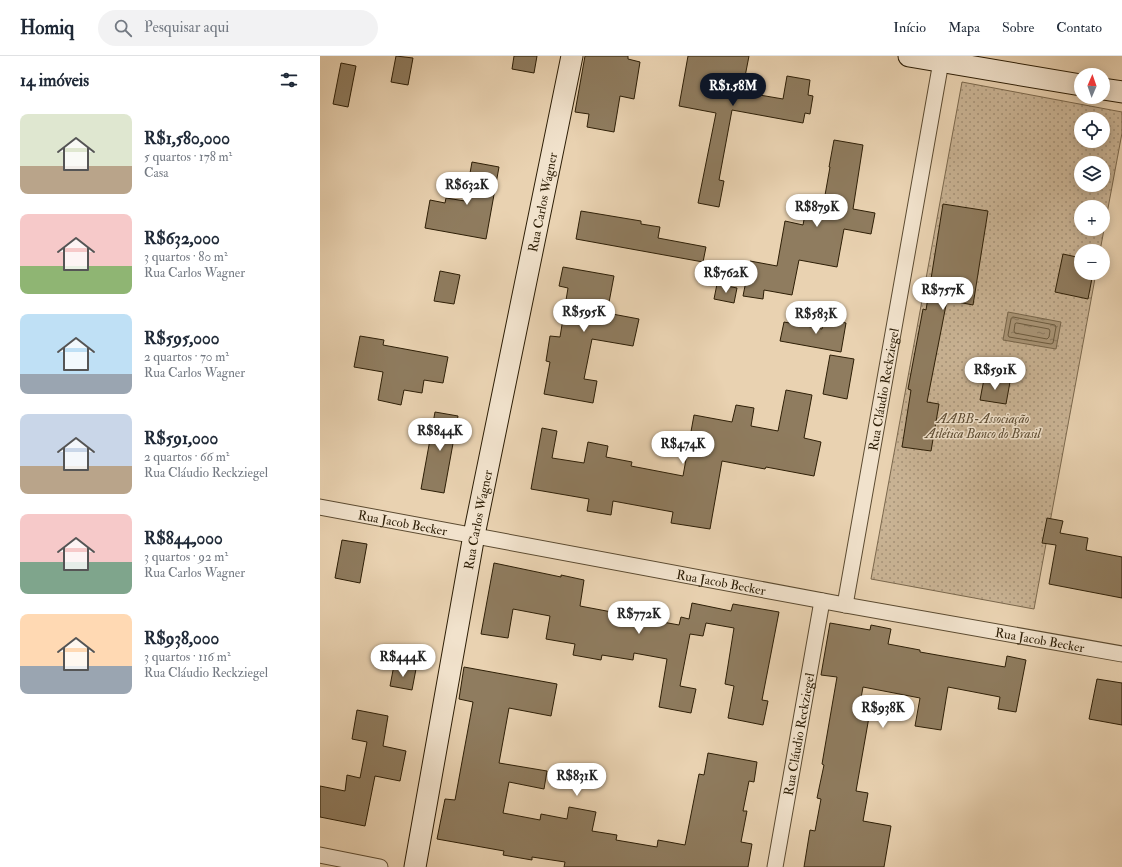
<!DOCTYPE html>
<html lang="pt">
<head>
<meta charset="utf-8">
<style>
	body { margin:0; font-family:"IM FELL Double Pica",serif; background:#f2f2f3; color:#1f2937; height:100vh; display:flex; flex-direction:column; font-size:15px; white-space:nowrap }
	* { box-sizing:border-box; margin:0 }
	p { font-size:13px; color:#747a83 }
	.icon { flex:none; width:22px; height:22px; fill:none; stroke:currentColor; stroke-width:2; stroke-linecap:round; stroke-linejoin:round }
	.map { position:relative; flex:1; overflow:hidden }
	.panel { display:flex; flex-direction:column; background:#fff; width:320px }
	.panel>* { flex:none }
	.needle { width:26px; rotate:2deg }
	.tools { position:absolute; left:754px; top:12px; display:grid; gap:8px }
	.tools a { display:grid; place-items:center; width:36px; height:36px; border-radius:50%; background:#fff; box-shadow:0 2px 10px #0003; font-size:20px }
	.price { position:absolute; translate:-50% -34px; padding:0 9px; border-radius:14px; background:#fff; color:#222; font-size:13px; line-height:26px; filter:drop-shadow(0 1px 2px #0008) }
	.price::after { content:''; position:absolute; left:50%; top:24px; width:12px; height:9px; margin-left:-6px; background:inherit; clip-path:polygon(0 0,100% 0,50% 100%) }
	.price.active { background:#111827; color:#fff }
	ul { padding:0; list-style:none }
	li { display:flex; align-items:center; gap:12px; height:100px; padding:0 20px }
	li span { display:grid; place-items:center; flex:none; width:112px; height:80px; border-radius:8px; color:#555 }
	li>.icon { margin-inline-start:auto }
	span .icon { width:48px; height:48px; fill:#fffc; stroke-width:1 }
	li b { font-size:17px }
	h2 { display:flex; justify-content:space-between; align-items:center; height:48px; padding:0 20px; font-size:17px }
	header { display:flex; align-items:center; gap:24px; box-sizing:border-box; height:56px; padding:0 20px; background:#fff; border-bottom:1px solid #e0e1e3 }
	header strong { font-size:19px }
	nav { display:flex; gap:22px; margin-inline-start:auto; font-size:14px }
	.search { width:280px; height:36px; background:#f2f2f3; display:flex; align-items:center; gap:10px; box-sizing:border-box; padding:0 14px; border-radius:22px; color:#747a83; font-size:15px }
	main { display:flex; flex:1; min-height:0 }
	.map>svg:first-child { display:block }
	.park { fill:url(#park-dots); stroke:#7b684d; fill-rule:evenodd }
	.water { fill:url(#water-ripples); stroke:#77654a }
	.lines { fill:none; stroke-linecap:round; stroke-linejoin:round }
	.shore { stroke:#6b5a3e; stroke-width:1 }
	.building { fill:#8f7c5f; stroke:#2d1e06 }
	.street-casing { stroke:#5c4b31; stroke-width:17 }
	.secondary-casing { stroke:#2d1e06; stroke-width:23 }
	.street { stroke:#f1e2cc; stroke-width:15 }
	.secondary { stroke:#f1e2cc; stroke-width:21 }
	.labels { text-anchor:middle; stroke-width:3; stroke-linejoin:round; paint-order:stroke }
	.street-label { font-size:13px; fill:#2d1e06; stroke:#f1e2cc }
	.park-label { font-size:13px; font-style:italic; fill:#5c4b31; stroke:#f1e2cc }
</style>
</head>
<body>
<header>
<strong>Homiq</strong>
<div class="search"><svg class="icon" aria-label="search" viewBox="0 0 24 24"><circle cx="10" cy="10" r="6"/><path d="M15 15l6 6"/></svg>Pesquisar aqui</div>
<nav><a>Início</a><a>Mapa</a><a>Sobre</a><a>Contato</a></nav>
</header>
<main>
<section class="panel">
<h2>14 imóveis<svg class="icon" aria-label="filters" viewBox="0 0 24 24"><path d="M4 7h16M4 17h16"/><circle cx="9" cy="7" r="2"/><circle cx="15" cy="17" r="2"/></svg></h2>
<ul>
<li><span style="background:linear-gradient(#dfe7d0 65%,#b9a48a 0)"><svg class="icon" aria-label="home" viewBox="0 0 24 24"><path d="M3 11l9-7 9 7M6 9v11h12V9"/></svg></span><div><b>R$1,580,000</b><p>5 quartos · 178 m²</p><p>Casa</p></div></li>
<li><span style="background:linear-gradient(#f6c9c9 65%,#8fb573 0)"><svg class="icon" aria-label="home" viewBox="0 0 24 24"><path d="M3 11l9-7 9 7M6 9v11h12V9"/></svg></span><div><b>R$632,000</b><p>3 quartos · 80 m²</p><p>Rua Carlos Wagner</p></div></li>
<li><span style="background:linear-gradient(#bfe0f5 75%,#9aa5b1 0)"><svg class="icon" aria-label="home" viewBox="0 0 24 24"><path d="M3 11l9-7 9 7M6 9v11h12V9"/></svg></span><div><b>R$595,000</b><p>2 quartos · 70 m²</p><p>Rua Carlos Wagner</p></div></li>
<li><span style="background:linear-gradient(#c9d6e8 65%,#b9a48a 0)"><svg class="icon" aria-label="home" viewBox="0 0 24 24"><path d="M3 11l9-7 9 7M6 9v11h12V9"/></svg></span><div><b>R$591,000</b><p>2 quartos · 66 m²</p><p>Rua Cláudio Reckziegel</p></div></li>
<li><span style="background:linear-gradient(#f6c9c9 60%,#7fa58c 0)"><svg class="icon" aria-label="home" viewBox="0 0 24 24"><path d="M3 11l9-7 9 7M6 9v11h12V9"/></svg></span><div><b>R$844,000</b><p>3 quartos · 92 m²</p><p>Rua Carlos Wagner</p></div></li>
<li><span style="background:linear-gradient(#ffd9b3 65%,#9aa5b1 0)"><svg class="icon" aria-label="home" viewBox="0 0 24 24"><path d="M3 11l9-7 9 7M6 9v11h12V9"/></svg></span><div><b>R$938,000</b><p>3 quartos · 116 m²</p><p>Rua Cláudio Reckziegel</p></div></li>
</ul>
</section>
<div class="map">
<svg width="802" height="811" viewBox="0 0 802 811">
	<defs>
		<pattern id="park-dots" width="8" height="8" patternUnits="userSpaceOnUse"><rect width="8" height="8" fill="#c9b394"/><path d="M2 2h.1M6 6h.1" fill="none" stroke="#a49177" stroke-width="1.8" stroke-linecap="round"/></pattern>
		<pattern id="water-ripples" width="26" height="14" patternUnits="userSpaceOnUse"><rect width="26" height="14" fill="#a99577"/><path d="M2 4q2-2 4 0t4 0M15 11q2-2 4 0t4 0" fill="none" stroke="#8a7960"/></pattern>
	</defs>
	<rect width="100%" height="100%" fill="#e9d2b1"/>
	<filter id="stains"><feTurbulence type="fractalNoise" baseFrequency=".005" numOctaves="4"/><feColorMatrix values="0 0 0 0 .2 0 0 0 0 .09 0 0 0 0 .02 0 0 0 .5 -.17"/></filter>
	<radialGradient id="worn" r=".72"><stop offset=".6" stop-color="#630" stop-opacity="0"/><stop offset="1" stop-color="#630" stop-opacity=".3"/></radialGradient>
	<path class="park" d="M642,26L802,56V77L780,195H761V217H776L714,553L551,523ZM761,63H783V85H761ZM761,107H783V129H761ZM761,151H783V173H761Z"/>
	<path class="water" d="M688,256L741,266L736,293L683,284Z"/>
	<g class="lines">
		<path class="shore" d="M693,261L735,269L736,271L733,287L731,288L689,281L688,279L691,263Z
			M697,267L729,273L730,275L729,281L727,283L695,277L694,275L695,268Z"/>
	</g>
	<path class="building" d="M76,0L93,2L88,29L71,26Z
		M194,0H217L214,17L192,13Z
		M265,0H308V3L320,6L314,43L300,40L294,76L267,71L269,58L255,56Z
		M368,0H429L422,36L463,43L467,20L490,24L488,39L493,40L490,58L485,57L483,67L412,54L399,124L404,125L399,151L378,147L396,57L359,50Z
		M21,7L36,10L28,51L13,48Z
		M514,84L543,89L533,153L555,157L551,178L524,173L517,211L479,204L472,239L444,234L443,243L423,240L430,205L457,210L465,165L483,169L486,153L502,156L510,111H509Z
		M152,106L179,111L166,183L105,172L110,144L125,147L126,142L145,145Z
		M623,148L668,155L653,249L627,244L607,346L619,348L611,395L582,391L591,334L588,333L603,253L606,254Z
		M261,155L321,165V168L340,171L338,182L386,191L383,206L256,183Z
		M743,198L761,202V217H773L768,243L735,236Z
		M243,211L294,220L287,257L319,263L313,290L272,283L264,323L277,325L273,347L224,338L230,306L226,305L230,280L240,281L248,232L239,230Z
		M120,215L140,219L134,248L114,245Z
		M397,228L417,232L414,247L394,243Z
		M504,262L526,267L521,296L460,285L464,266L502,273Z
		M40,280L64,284L63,289L128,301L123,327L104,324L102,337L84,334L81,349L58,344L63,316L34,311Z
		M510,299L534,303L527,343L503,338Z
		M664,323L690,326L686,348L660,344Z
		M466,334L492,339L484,382L501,386L494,420L446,411L445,413L402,405L390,473L351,467L353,456L293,445L291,459L267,455L269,443L211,433L222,372L237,375L232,402L264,407L268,386L288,390L286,401L312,406L311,410L363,420L374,359L412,366L416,349L434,352L431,370L458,375Z
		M115,356L138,360L124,437L101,433Z
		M727,462L743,465L740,477L768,482L766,494L802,501V542L729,528L736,489L722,487Z
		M22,484L47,488L40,527L15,522Z
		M174,507L241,521V519L264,524L260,550L297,557L298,554L321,558V562L359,569L361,561L369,563L372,547L411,555L413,548L459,556L442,644L448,645L443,669L408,662L414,630L405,628L414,572L386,567L383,580L370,578L360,630L376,633L371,657L339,651L347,603L314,597L313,604L282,599L281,604L253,599L255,588L226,583L230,560L193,553L188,582L161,578Z
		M510,567L550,574L551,569L571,573L568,588L600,594V596L685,611L687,600L706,604L696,656L678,653L680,641L628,631L621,674L595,670L600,642L543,631L538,659L549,661L536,735L548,737L543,765L571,770L564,811H484L490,774L495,775L501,743L497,742L504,709L502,708L517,621L501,619Z
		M74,609L96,613L92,634L70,630Z
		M144,611L237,628L231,660L189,652L179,707L227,715L224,733L189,726L183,757L220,764L221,758L247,763L249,751L276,756L272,775L297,779L296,784L337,791L338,784L365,789L379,718L384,719L388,697L437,706L434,726L429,725L423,755H427L421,786L432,788L428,811H244L245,806L212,801V804L183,799L184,795L117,783L125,743L135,744L153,646L139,643Z
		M777,623L802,627V669L769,663Z
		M37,654L68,660L63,690L86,695L80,725L55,720L45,770L0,761V730L25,735L27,719L40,722L47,686L32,683Z"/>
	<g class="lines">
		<defs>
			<g id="street">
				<path id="s1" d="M0,451L525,549L802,598"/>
				<path id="s2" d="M525,549L622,0"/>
				<path d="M0,799L60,811"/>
				<path id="s3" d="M455,811L502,545"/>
			</g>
			<g id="secondary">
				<path d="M589,0L761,29"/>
				<path d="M783,33L802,36"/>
				<path id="s4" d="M95,811L154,479L252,0"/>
			</g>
		</defs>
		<use href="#street" class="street-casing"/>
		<use href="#secondary" class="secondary-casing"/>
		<use href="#street" class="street"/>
		<use href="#secondary" class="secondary"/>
	</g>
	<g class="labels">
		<g class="street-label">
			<text dy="5" stroke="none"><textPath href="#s4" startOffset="677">Rua Carlos Wagner</textPath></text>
			<text dy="5" stroke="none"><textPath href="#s2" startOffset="219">Rua Cláudio Reckziegel</textPath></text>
			<text dy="5" stroke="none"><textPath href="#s4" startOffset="353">Rua Carlos Wagner</textPath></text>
			<text dy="5" stroke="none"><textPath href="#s1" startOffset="84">Rua Jacob Becker</textPath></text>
			<text dy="5" stroke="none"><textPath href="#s1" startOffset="408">Rua Jacob Becker</textPath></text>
			<text dy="5" stroke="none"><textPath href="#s1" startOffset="732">Rua Jacob Becker</textPath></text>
			<text dy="5" stroke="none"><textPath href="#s3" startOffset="135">Rua Cláudio Reckziegel</textPath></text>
		</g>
		<g class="park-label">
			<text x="663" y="367">AABB-Associação<tspan x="663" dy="15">Atlética Banco do Brasil</tspan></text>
		</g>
	</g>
	<rect width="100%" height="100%" filter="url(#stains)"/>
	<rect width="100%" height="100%" fill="url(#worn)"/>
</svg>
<div class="tools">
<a><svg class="needle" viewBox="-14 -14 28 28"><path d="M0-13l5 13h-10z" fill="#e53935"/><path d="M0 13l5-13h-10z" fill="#747a83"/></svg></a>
<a><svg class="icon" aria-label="locate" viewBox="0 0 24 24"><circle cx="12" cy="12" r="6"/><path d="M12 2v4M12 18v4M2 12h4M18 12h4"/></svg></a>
<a><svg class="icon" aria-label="layers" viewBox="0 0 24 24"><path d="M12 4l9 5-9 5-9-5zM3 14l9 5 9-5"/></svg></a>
<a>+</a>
<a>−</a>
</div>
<b class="price active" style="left:413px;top:51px">R$1.58M</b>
<b class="price" style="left:147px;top:150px">R$632K</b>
<b class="price" style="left:497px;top:172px">R$879K</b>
<b class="price" style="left:406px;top:238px">R$762K</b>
<b class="price" style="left:623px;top:255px">R$757K</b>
<b class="price" style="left:264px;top:277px">R$595K</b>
<b class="price" style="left:496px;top:279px">R$583K</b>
<b class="price" style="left:675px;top:335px">R$591K</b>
<b class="price" style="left:120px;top:396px">R$844K</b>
<b class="price" style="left:363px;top:409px">R$474K</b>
<b class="price" style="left:319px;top:579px">R$772K</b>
<b class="price" style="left:83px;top:622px">R$444K</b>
<b class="price" style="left:563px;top:673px">R$938K</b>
<b class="price" style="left:257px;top:741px">R$831K</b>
</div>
</main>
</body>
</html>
